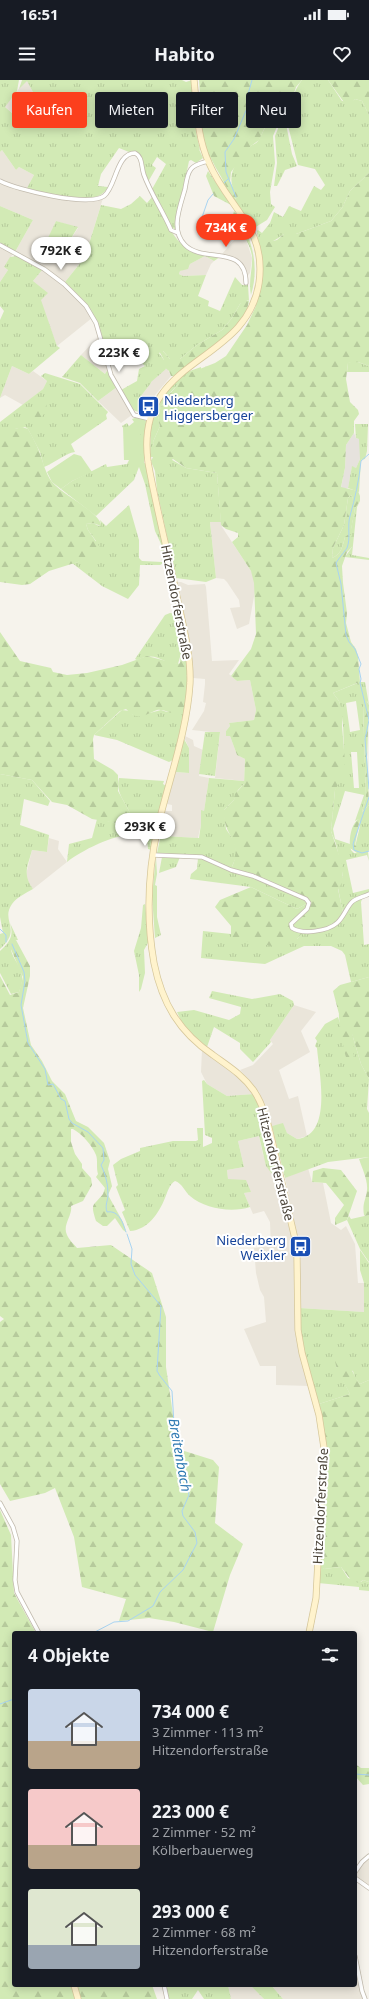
<!DOCTYPE html>
<html lang="de">
<head>
<meta charset="utf-8">
<style>
	body { margin:0; font-family:"Noto Sans",sans-serif; background:#242831; color:#f1f3f6; height:100vh; display:flex; flex-direction:column; font-size:15px; white-space:nowrap }
	* { box-sizing:border-box; margin:0 }
	p { font-size:13px; color:#9ea1a6 }
	.icon { flex:none; width:22px; height:22px; fill:none; stroke:currentColor; stroke-width:2; stroke-linecap:round; stroke-linejoin:round }
	.map { position:relative; flex:1; overflow:hidden }
	.panel { position:absolute; left:12px; top:1551px; width:345px; height:356px; display:flex; flex-direction:column; background:#171b24; border-radius:4px; box-shadow:0 2px 10px #0003 }
	.panel>* { flex:none }
	.guide { position:absolute; left:12px; top:12px; width:345px; height:36px; display:flex; gap:8px }
	.price { position:absolute; translate:-50% -34px; padding:0 9px; border-radius:14px; background:#fff; color:#222; font-size:13px; line-height:26px; filter:drop-shadow(0 1px 2px #0008) }
	.price::after { content:''; position:absolute; left:50%; top:24px; width:12px; height:9px; margin-left:-6px; background:inherit; clip-path:polygon(0 0,100% 0,50% 100%) }
	.price.current { background:#fc3f1d; color:#fff }
	ul { padding:0; list-style:none }
	li { display:flex; align-items:center; gap:12px; height:100px; padding:0 16px }
	li span { display:grid; place-items:center; flex:none; width:112px; height:80px; border-radius:4px; color:#555 }
	li>.icon { margin-inline-start:auto }
	span .icon { width:48px; height:48px; fill:#fffc; stroke-width:1 }
	li b { font-size:17px }
	h2 { display:flex; justify-content:space-between; align-items:center; height:48px; padding:0 16px; font-size:17px }
	.pill { padding:0 14px; border-radius:4px; background:#171b24; box-shadow:0 2px 10px #0003; font-size:14px; line-height:36px }
	.pill.current { background:#fc3f1d; color:#fff }
	.status { display:flex; justify-content:space-between; align-items:center; height:28px; padding:0 20px; background:#171b24; direction:ltr }
	.status svg { height:11px; fill:currentColor }
	header { display:flex; justify-content:space-between; align-items:center; height:52px; padding:0 16px; background:#171b24; font-size:18px; font-weight:700 }
	.map>svg:first-child { display:block }
	.residential { fill:#eae5da; fill-rule:evenodd }
	.industrial { fill:#e6e2dd }
	.grass { fill:url(#grass-tufts); fill-rule:evenodd }
	.forest { fill:url(#forest-firs) }
	.garden { fill:#d2eab5 }
	.lines { fill:none; stroke-linecap:round; stroke-linejoin:round }
	.stream { stroke:#a9d4f2; stroke-width:1 }
	.minor-casing { stroke:#c2bbae; stroke-width:5 }
	.secondary-casing { stroke:#d6c79b; stroke-width:7 }
	.minor { stroke:#fff; stroke-width:3.5 }
	.secondary { stroke:#fff3cd; stroke-width:5.5 }
	.labels { text-anchor:middle; stroke-width:4; stroke-linejoin:round; paint-order:stroke }
	.transit-label { font-size:13px; fill:#164399; stroke:#fff; text-anchor:start }
	.street-label { font-size:13px; fill:#4b4439; stroke:#fff }
	.water-label { font-size:14px; font-style:italic; fill:#2e7ab2; stroke:#fff }
</style>
</head>
<body>
<div class="status"><b>16:51</b><svg viewBox="0 0 49 12"><path d="M0 12V9h3v3zM5 12V6h3v6zM10 12V3h3v9zM15 12V0h3v12zM26 1h20v11H26zM47 4h2v5h-2z"/></svg></div>
<header><svg class="icon" aria-label="menu" viewBox="0 0 24 24"><path d="M4 6h16M4 12h16M4 18h16"/></svg>Habito<svg class="icon" aria-label="heart" viewBox="0 0 24 24"><path d="M12 20l-8-8c-3-5 5-10 8-4 3-6 11-1 8 4z"/></svg></header>
<div class="map">
<svg width="369" height="1919" viewBox="0 0 369 1919">
	<defs>
		<pattern id="grass-tufts" width="24" height="20" patternUnits="userSpaceOnUse"><rect width="24" height="20" fill="#d2eab5"/><path d="M3 7l-1-3M5 7V3M7 7l1-3M15 17l-1-3M17 17v-4M19 17l1-3" fill="none" stroke="#b6ca9c"/></pattern>
		<pattern id="forest-firs" width="22" height="20" patternUnits="userSpaceOnUse"><rect width="22" height="20" fill="#d2eab5"/><path d="M5 1l3.5 6h-7zM16 11l3.5 6h-7z" fill="#b6ca9c"/></pattern>
	</defs>
	<rect width="100%" height="100%" fill="#f6f3ec"/>
	<path class="residential" d="M27,0L34,14L44,20L26,44L5,27L7,22Z
		M2,70L16,90L19,87L34,95L26,110L67,120L103,118L85,177L65,202L35,182L15,172L33,140L0,126V72ZM56,141L78,148L65,168L48,160Z
		M241,152L246,159L252,178L250,193L247,196L246,192L232,177L222,174Z
		M0,167L13,174L4,187L8,190L0,202Z
		M205,176L214,181L211,184L206,195L183,196L179,194L180,191L189,187L190,184Z
		M43,189L63,205L82,223L92,238L57,266L33,201Z
		M99,256L108,289L105,294L81,275Z
		M12,286L29,294L33,291L47,301L43,309L23,325L5,315L0,318Z
		M167,288L171,296L151,320L141,316L151,303L150,302Z
		M117,307L133,334L121,343L98,321Z
		M210,442H221L222,447L257,500L249,544L237,549L230,528L240,527L239,520L227,502L224,499L216,498Z
		M177,502H181L188,505L205,504L206,507L212,581L239,580L229,594L237,601L250,600L256,630L254,640L229,643L230,646L226,651V656H230L237,675L245,679L244,701L215,698L220,653L192,650L204,631L206,623L203,622L205,604V599L193,598L190,568Z
		M183,655L193,660L194,666L203,670L199,696L209,698L204,731H201V744L198,758L163,756L164,743L163,742L165,731H172V725L167,724L175,692L188,693L189,668Z
		M49,758L59,761L58,769L67,782L33,809L27,802L26,795L32,770L47,772Z
		M294,925L316,932L301,951L310,972L279,990L289,1019L298,1016L307,1056L297,1059L287,1053L283,1044L272,1046L267,1028L259,1012L240,990L253,985L273,964L270,960Z
		M202,970L236,993L254,1014L227,1016L207,1004L201,992Z
		M259,1056L263,1075L275,1093L277,1091L293,1159L295,1187V1241L310,1306L276,1305V1286H260L244,1249L266,1242L264,1217L260,1210L256,1193L254,1168L271,1166L270,1142L264,1131L253,1134L244,1113L251,1112L228,1100L227,1090L244,1087L238,1061Z
		M308,1088L312,1102L323,1103L331,1143L341,1150L346,1146L355,1164L358,1203H364V1232L299,1228L301,1163L298,1159L285,1098Z
		M369,1777V1806L355,1796V1794L358,1788Z
		M355,1881L364,1919H283L271,1905H355Z
		M228,1905H250L264,1919H231Z"/>
	<path class="industrial" d="M354,353L356,358L360,359V379L356,388L352,387L348,408L343,409L341,408L345,388L346,365Z"/>
	<path class="grass" d="M0,0H19L17,11L5,27L25,44L44,20L34,14L27,1L19,9L22,0H182L186,2L192,0L190,36L193,56L203,78L196,83L191,80L189,81L175,149L172,148L151,111L166,84L157,77L152,85L156,88L148,102L135,72H129L119,68L101,94L98,106L108,107C97,130 46,113 27,108L34,95L19,87L16,90L2,70L0,72Z
		M302,0H328L342,21L352,22L355,19L362,21L369,35V93L350,111L342,128L331,141L296,154H284C277,160 268,163 259,169L257,151L258,150L262,153L270,143L274,132L283,137L289,126L301,131L314,106L321,110L325,105L315,89L298,85L284,30L273,56L275,83L270,112L271,124L275,127L267,140L254,148L220,100L205,67L203,54L215,90L236,119L238,116C223,99 236,79 251,66C253,64 256,64 258,61C264,51 268,40 273,30L279,27L286,29C292,24 294,9 302,0Z
		M284,34L292,74L297,86L285,90L277,106H274L277,83L275,56Z
		M140,116L147,123L152,117C174,152 173,173 220,177L214,181L205,176L190,184L188,189L180,191L179,194L183,196L206,195L198,216L209,221L208,226L220,231L235,197L242,205H248L249,221L248,220L240,224L232,238L222,250L197,265L180,279H170L163,271L159,273L164,280L166,289L151,302V303L141,316L147,319L144,330L141,333L133,330L121,310L137,301L139,289L145,286L136,277L115,285L109,284L97,241L84,221L65,202L85,177L101,125L121,129L131,124Z
		M0,126L33,140L15,172L0,164Z
		M56,141L78,147L65,168L47,160Z
		M17,176L43,189L33,201L48,213L41,220L57,266L60,268L29,294L12,286L0,318V240L4,231L0,226V202L8,190L4,187L10,177Z
		M81,275L105,294L108,289L117,307L98,321L80,303L62,297Z
		M351,282H358L369,286V292H347L348,283Z
		M201,287V289C184,295 151,326 160,346L153,362L155,370L186,388L217,393L221,442H210L216,498L206,502L176,498L157,410L155,391L151,381L153,377H150L151,345L157,327L166,311L187,292Z
		M45,293L80,304L108,332L106,335L107,339L71,364L75,372C65,373 55,383 44,387L40,372L28,349L25,347L15,349H0V342L43,309L47,301L41,296Z
		M135,338H141L146,341L144,383L147,384L166,474L165,482L160,485H140L139,505L128,519L102,506L72,483L78,482L96,461L88,450L86,444L93,443L99,446L101,444L100,440L106,446L129,425L139,460V478L142,481L162,482L161,464L155,451L145,404L139,387L134,400L96,436L61,409L72,401L106,384L107,387L127,384L129,380H141L122,346L127,343L129,346L134,342L132,339Z
		M355,344H368L367,371L365,379L361,380L359,412L348,408L352,386L356,388L360,379L359,359L356,358Z
		M351,415L353,418L346,443L351,449L355,428L360,421L357,427L352,475L369,478V480L345,477L352,467L345,457C343,465 341,475 332,478L333,468L344,445L348,418Z
		M170,533L178,534L187,575L188,598L186,595C186,587 188,576 182,570L178,584C161,584 158,570 137,580L135,579L165,535Z
		M360,602H365L369,625L367,621L363,624L366,717L362,732L369,725V770L368,772L369,781L367,775L346,780L353,813L369,809V813L357,818L343,833L338,808L343,796L336,764L331,751L335,710L344,673L343,642L339,621L333,613ZM356,621L360,650L350,652L346,623ZM351,672H357L359,708H354ZM345,711L364,715L355,741L359,739L360,746L355,767L361,773H354L351,770L350,764L335,759L333,749Z
		M186,626L173,680L169,682L117,660L94,655L122,630L130,631L133,635H142L161,630L167,632H178Z
		M205,652H220L215,696L199,694Z
		M184,659L189,668V693L175,692Z
		M0,694L32,700L50,721L48,726L24,719L20,745L49,755L47,772L32,770C28,786 22,794 33,809C26,813 17,817 12,824C0,841 23,849 0,869V854L3,853L0,837Z
		M119,698L164,701L163,704L166,706L151,770L148,769L147,760L145,756C123,749 84,769 67,782L69,764L92,758L97,739L122,744L128,748L133,744C132,727 114,716 119,698Z
		M209,698L244,701V704L238,710L234,720L224,730L226,749L234,761L236,770V777L231,789L199,776L157,773L163,745H164L163,756L199,758L201,744V730L204,731Z
		M156,777L157,794L155,805L157,806V837L161,855L155,858L152,816Z
		M162,777H180L176,787L159,793Z
		M198,778L245,794L305,820L308,823L297,829L251,807L190,799L191,794L197,789Z
		M369,815L362,819L361,822L364,865L369,864V897L351,902L345,875L342,871L331,866H304L265,884L201,878L203,851L231,854V857L297,859L303,852L324,850L353,822Z
		M145,824L149,861L144,870L145,893L141,909L139,912V895L134,871L141,848L143,825Z
		M10,843L18,860H16L11,864C9,882 30,886 19,912L11,914L0,893V871C10,862 14,856 10,843Z
		M212,911L252,919L280,914L293,921L294,925L270,960L271,962L253,982L240,969V963L214,947L207,967L184,947L177,932L194,930L229,940L240,934L241,927L209,918Z
		M338,937L342,949L346,977L352,970V954L361,984L369,999L367,1029L369,1033V1077L328,1082L285,1098L272,1046L283,1043L287,1053L297,1059C333,1055 319,993 317,968L315,966L317,961L315,958L325,944Z
		M204,1000L207,1004L227,1016L254,1014L264,1035L277,1092L272,1094L266,1086L259,1056L238,1061L244,1087L227,1090L228,1099L246,1100L251,1112L244,1113L250,1127C232,1133 205,1129 190,1116C185,1112 182,1103 175,1101C169,1105 168,1111 165,1118C159,1133 148,1150 130,1151L122,1132L125,1130L116,1107L118,1105L113,1085L121,1079L140,1071V1068L173,1061H196L198,1060L197,1048H203V1067L212,1063V1058L205,1055L202,1001Z
		M369,1135V1182L360,1169L347,1140L349,1136L351,1139Z
		M360,1170L369,1183V1300L360,1304L355,1298L353,1291L336,1286L350,1314L319,1324C309,1292 300,1262 299,1228L364,1232V1203L360,1190Z
		M319,1484L324,1489L341,1487L348,1498L361,1502L363,1500L369,1502V1511L359,1510V1507L318,1503Z
		M165,1905H228L231,1919H204L198,1910L192,1919H168Z
		M250,1905H271L283,1919H264Z"/>
	<path class="forest" d="M199,0H302L296,7L289,28L279,27L273,30L259,60L251,66L231,92L230,102L238,116L237,119C229,115 225,103 220,95C207,75 202,52 198,29L201,26Z
		M328,0H369V35L362,21L355,19L350,26L346,25Z
		M191,7H192L196,52L200,70C187,64 190,20 191,7Z
		M208,91L231,125L214,116L206,96Z
		M369,93V286L358,282L348,283L346,299L350,322L358,330L359,334L354,341V353L346,365L345,388L341,407L358,411L360,416V421L355,428L351,450H348L345,447L349,425L353,418L351,415L348,418L344,445L333,468L332,478C341,475 343,465 345,457L349,454L351,455L352,467L347,472L342,486L343,503L347,533L346,543L351,562L356,569L358,576L360,603L358,605L357,603L333,613L339,621L343,635L342,646L345,682L341,700L335,710L331,751L342,784L343,801L338,809L343,833C341,836 338,841 335,843C327,848 298,855 292,845L308,830L309,821L231,789C245,761 222,756 224,730L234,720L235,714L244,704L245,679L237,675L230,656H226V651L230,646L229,643L254,640L256,630L250,600L237,601L231,596L251,569L256,554L254,503L251,491L232,462L238,457V453L226,449L221,445L217,393L186,388L173,379L167,384L156,379L153,362L160,346L158,340L160,329L167,317L187,294L215,283L226,276L247,245L256,226L259,169L264,163L277,160L284,154H296L331,141L342,128L350,111Z
		M234,131C252,156 260,185 251,215C248,201 253,189 252,176C250,161 237,148 233,134Z
		M245,220L249,221C244,254 198,275 175,296H171L169,291L164,287V280L159,271L161,269L170,279H180L197,265L222,250L232,238L240,224Z
		M44,320H47C47,329 44,337 36,343L32,342L33,328L35,326L38,328L42,327Z
		M22,347L28,349C32,356 36,363 39,371C43,381 45,393 52,402C63,415 96,430 101,444V446L93,443L86,444L88,450L101,469L97,476L49,491L30,504L22,505L0,502V349H15Z
		M0,552L20,581L51,588L53,592L67,595L87,593L122,585L147,576L178,584L180,583L181,572L184,570L187,586L186,595L188,598L186,626C177,641 166,628 157,630C151,632 143,638 136,636C132,636 129,631 126,629L120,631L94,655L93,659L94,679L113,690L118,695V711L134,740L133,744L128,748L122,744L92,739L67,725L52,722L32,700L0,694Z
		M366,620L369,625L367,677L369,725L362,732L366,717L363,624L364,621Z
		M360,738L355,765L361,773H357L350,768C349,758 351,743 360,738Z
		M251,807L297,829L308,823L307,826L290,845L303,852L297,859L271,866L231,858V846L215,827L220,820Z
		M16,860L30,886V896L23,928L31,965L42,981L52,1001L65,1014L76,1041L88,1047L104,1063L110,1081L108,1089L112,1106L108,1115L123,1142L126,1152L123,1150L115,1138L107,1146H103L96,1141C90,1122 93,1127 103,1114L105,1108L96,1097L98,1094C96,1088 98,1080 96,1075C92,1065 82,1054 73,1049H71V1062L75,1074L82,1084V1088L91,1098L92,1105L83,1121L71,1126C73,1135 62,1145 67,1155C69,1160 74,1164 77,1168L111,1165L152,1193L166,1237V1287L178,1369L213,1380L219,1387L215,1443L243,1464L230,1495L213,1552L174,1542L149,1538L119,1541L126,1519L82,1507L74,1457L55,1408L45,1413L10,1421L0,1404V1242L4,1239L0,1236V896L10,915L19,912L23,897L10,867L12,861Z
		M369,897V999L361,984L352,954L354,967L352,970L354,976L351,979L346,977C344,973 338,936 339,934L333,911L340,905Z
		M369,1077V1135L365,1136L364,1135C362,1123 366,1120 367,1110C368,1100 362,1088 359,1079Z
		M323,1088L341,1090L357,1111L347,1140L335,1145V1138L344,1125L326,1103L312,1102L313,1091Z
		M341,1277C352,1284 352,1295 360,1304L369,1300V1502L363,1500L359,1503L351,1500L341,1487L324,1489L320,1487L325,1362L319,1324L350,1314L337,1290L335,1281L337,1278Z
		M0,1430L11,1455L14,1513L36,1553H14V1905H152L157,1919H0Z
		M355,1684L361,1688H369V1704L363,1705L355,1696Z"/>
	<path class="garden" d="M140,346L141,380H124L123,347Z
		M74,374L81,376L92,392L72,401L61,409L52,402L47,392Z"/>
	<g class="lines">
		<path class="stream" d="M224,103L228,99
			M236,117L226,92L225,72L234,59L248,26L247,18L252,0
			M199,146L208,120L213,114
			M369,374L361,381C359,401 355,418 350,436C347,446 351,458 347,468C345,471 339,478 336,483L341,504L346,555L349,562L355,569L361,584L359,589L361,599L360,603L369,640L365,659L369,709
			M369,717L353,764L354,770L362,773L369,771
			M0,849L6,855V862
			M12,864L24,892L25,901L21,925L28,963L45,989L48,1005L53,1004L61,1019L65,1021L69,1039L72,1043L88,1052L103,1068L104,1080L101,1085C106,1096 108,1104 108,1116C107,1123 105,1125 107,1132C119,1130 123,1143 126,1152
			M93,1553L114,1542L128,1541L153,1526L160,1512L183,1490L197,1463L195,1452L183,1436L182,1431L189,1415L174,1344L172,1311L160,1296L157,1291L161,1226L135,1195L131,1184L132,1169L127,1154
			M0,1624L14,1619
			M355,1694L369,1695"/>
		<defs>
			<path id="minor" d="M208,81C202,83 195,84 191,89C187,94 186,103 185,109C180,127 170,150 185,165C204,184 246,163 246,203
				M0,101C17,110 88,127 104,116C116,107 116,73 135,73C143,77 141,87 144,95C151,114 163,131 171,150L178,153
				M0,165L44,189L64,204L86,226L96,243L111,295L134,335L150,339
				M153,775L202,777L231,790L253,796L306,819L309,823L307,829L291,844L292,848C303,855 328,851 337,843C344,837 346,828 352,822C356,818 363,817 369,814
				M0,1423L13,1447L17,1461L15,1500L17,1512L39,1553
				M355,1792L362,1782L369,1776
				M355,1798L369,1808
				M355,1876L362,1911L365,1919
				M164,1905L167,1919"/>
			<path id="secondary" d="M194,0C197,29 197,57 209,83C228,128 267,147 259,203C246,287 134,275 148,382C156,427 168,472 177,517C183,545 191,574 190,603C187,652 169,699 158,746C148,791 146,838 154,883C162,923 179,952 213,975C228,986 243,995 254,1011C266,1029 270,1052 275,1073C282,1102 288,1130 295,1159L297,1177L298,1250L302,1273L319,1335L324,1368L316,1518L309,1553
				M74,1905L78,1919"/>
		</defs>
		<use href="#minor" class="minor-casing"/>
		<use href="#secondary" class="secondary-casing"/>
		<use href="#minor" class="minor"/>
		<use href="#secondary" class="secondary"/>
	</g>
	<defs>
		<symbol id="bus-square" viewBox="-11 -11 22 22"><rect x="-9" y="-9" width="18" height="18" rx="4" fill="#1a4fb4" stroke="#fff"/><path d="M-5-6H5V4H4V6H2V4H-2V6H-4V4H-5ZM-3.5-4V0h7V-4ZM-3.5 1.2v1.5H-2V1.2ZM2 1.2v1.5H3.5V1.2Z" fill="#fff"/></symbol>
	</defs>
	<g fill-rule="evenodd">
		<use href="#bus-square" x="136" y="314" width="25" height="25"/>
		<use href="#bus-square" x="288" y="1154" width="25" height="25"/>
	</g>
	<g class="labels">
		<g class="transit-label">
			<text x="164" y="325">Niederberg<tspan x="164" dy="15">Higgersberger</tspan></text>
			<text x="286" y="1165" text-anchor="end">Niederberg<tspan x="286" dy="15">Weixler</tspan></text>
		</g>
		<g class="street-label">
			<text transform="translate(177 522) rotate(79)" y="5">Hitzendorferstraße</text>
			<text transform="translate(276 1084) rotate(76)" y="5">Hitzendorferstraße</text>
			<text transform="translate(320 1426) rotate(-87)" y="5">Hitzendorferstraße</text>
		</g>
		<g class="water-label">
			<text transform="translate(180 1375) rotate(80)" y="5">Breitenbach</text>
		</g>
	</g>
</svg>
<b class="price current" style="left:226px;top:168px">734K €</b>
<b class="price" style="left:61px;top:191px">792K €</b>
<b class="price" style="left:119px;top:293px">223K €</b>
<b class="price" style="left:145px;top:767px">293K €</b>
<div class="guide">
<a class="pill current">Kaufen</a>
<a class="pill">Mieten</a>
<a class="pill">Filter</a>
<a class="pill">Neu</a>
</div>
<section class="panel">
<h2>4 Objekte<svg class="icon" aria-label="filters" viewBox="0 0 24 24"><path d="M4 7h16M4 17h16"/><circle cx="9" cy="7" r="2"/><circle cx="15" cy="17" r="2"/></svg></h2>
<ul>
<li><span style="background:linear-gradient(#c9d6e8 65%,#b9a48a 0)"><svg class="icon" aria-label="home" viewBox="0 0 24 24"><path d="M3 11l9-7 9 7M6 9v11h12V9"/></svg></span><div><b>734 000 €</b><p>3 Zimmer · 113 m²</p><p>Hitzendorferstraße</p></div></li>
<li><span style="background:linear-gradient(#f6c9c9 70%,#b9a48a 0)"><svg class="icon" aria-label="home" viewBox="0 0 24 24"><path d="M3 11l9-7 9 7M6 9v11h12V9"/></svg></span><div><b>223 000 €</b><p>2 Zimmer · 52 m²</p><p>Kölberbauerweg</p></div></li>
<li><span style="background:linear-gradient(#dfe7d0 70%,#9aa5b1 0)"><svg class="icon" aria-label="home" viewBox="0 0 24 24"><path d="M3 11l9-7 9 7M6 9v11h12V9"/></svg></span><div><b>293 000 €</b><p>2 Zimmer · 68 m²</p><p>Hitzendorferstraße</p></div></li>
</ul>
</section>
</div>
</body>
</html>
